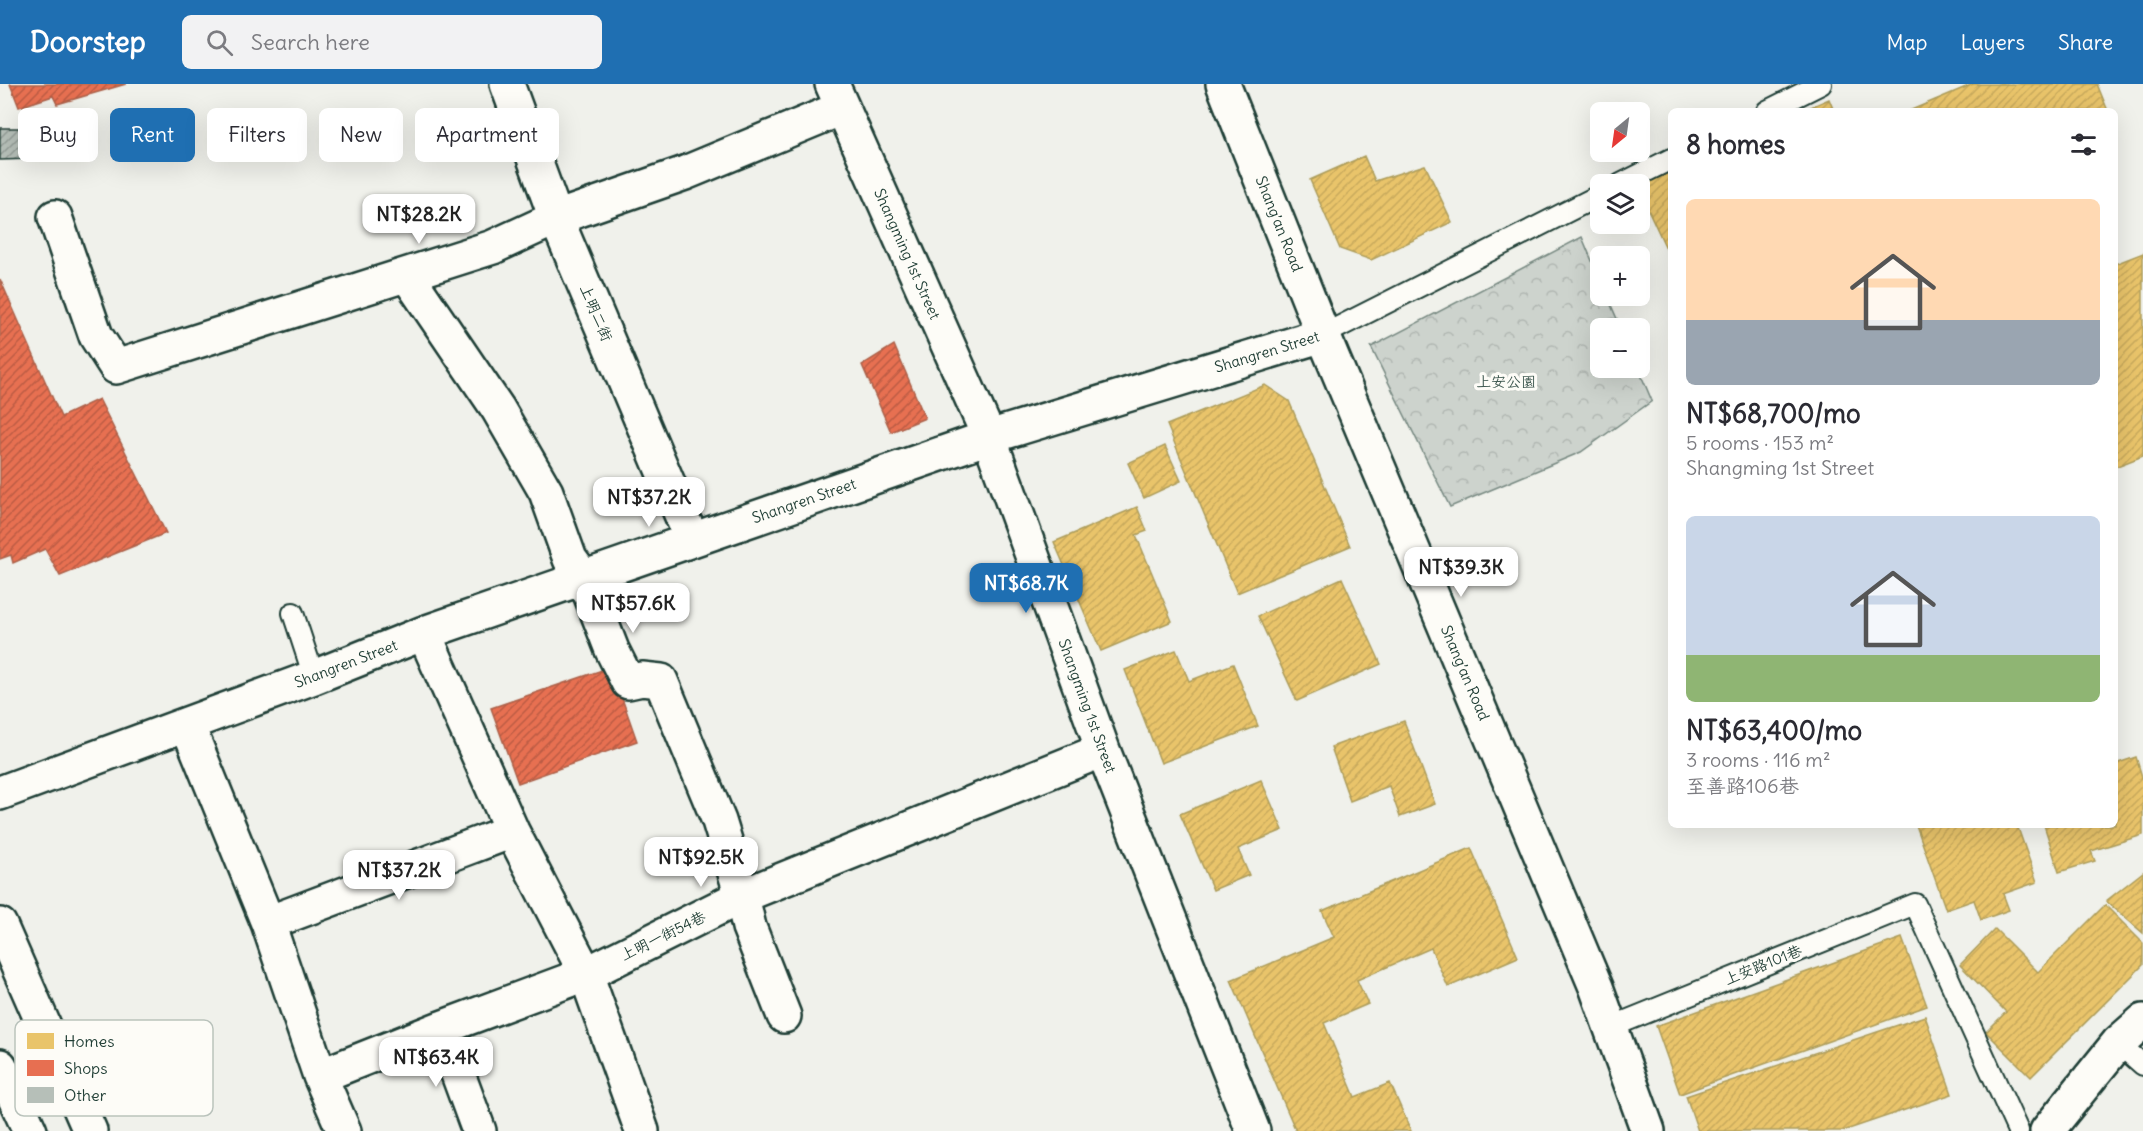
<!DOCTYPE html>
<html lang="en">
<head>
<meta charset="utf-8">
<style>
	body { margin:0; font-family:Delius,"LXGW WenKai TC",sans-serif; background:#f2f2f3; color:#2b2b33; height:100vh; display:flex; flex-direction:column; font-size:22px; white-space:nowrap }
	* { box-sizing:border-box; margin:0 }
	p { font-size:20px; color:#7c7c81 }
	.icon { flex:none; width:33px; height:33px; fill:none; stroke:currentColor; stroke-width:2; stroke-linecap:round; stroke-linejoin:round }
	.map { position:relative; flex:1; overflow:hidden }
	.sheet { position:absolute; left:1668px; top:24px; width:450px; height:720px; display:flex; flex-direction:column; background:#fff; border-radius:9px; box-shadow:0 6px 24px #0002 }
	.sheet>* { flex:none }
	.hud { position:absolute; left:18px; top:24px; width:570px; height:54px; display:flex; gap:12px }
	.needle { width:39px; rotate:209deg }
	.buttons { position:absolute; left:1590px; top:18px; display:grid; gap:12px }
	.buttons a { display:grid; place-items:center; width:60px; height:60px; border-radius:9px; background:#fff; box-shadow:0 6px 24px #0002; font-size:30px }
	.price { position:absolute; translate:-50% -51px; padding:0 14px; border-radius:12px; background:#fff; color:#222; font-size:20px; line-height:39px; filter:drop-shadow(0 2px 3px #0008) }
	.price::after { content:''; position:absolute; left:50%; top:36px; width:18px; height:14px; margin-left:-9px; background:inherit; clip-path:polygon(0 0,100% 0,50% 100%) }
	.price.on { background:#1f6fb2; color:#fff }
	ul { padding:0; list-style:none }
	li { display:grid; align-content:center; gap:12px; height:318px; padding:0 18px }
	li span { display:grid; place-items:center; height:186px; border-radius:9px; color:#555 }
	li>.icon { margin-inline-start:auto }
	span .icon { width:108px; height:108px; fill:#fffc; stroke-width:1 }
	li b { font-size:26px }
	h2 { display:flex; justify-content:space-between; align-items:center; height:72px; padding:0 18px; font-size:26px }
	.pill { padding:0 21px; border-radius:9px; background:#fff; box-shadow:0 6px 24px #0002; font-size:21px; line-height:54px }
	.pill.on { background:#1f6fb2; color:#fff }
	header { display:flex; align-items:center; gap:36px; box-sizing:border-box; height:84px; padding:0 30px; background:#1f6fb2; color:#fff }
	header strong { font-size:28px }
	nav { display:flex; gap:33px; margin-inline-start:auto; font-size:21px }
	.search { width:420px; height:54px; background:#f2f2f3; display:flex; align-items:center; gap:15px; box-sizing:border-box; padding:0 21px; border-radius:9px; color:#7c7c81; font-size:22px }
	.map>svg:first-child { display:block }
	.park { fill:url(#park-crowns); stroke:#768880; stroke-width:1.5 }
	.homes { fill:url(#homes-hatch); stroke:#ac9c5a; stroke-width:1.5 }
	.shops { fill:url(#shops-hatch); stroke:#ab6048; stroke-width:1.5 }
	.building { fill:url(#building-hatch); stroke:#1f3d34; stroke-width:1.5 }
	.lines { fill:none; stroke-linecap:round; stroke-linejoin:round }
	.lane-casing { stroke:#1f3d34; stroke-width:24 }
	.street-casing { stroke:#1f3d34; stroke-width:38 }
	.secondary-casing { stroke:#1f3d34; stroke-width:38 }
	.lane { stroke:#fdfcf7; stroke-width:20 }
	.street { stroke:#fdfcf7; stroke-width:33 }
	.secondary { stroke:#fdfcf7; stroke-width:33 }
	.labels { text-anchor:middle; stroke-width:6; stroke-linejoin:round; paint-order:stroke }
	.street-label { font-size:15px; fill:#1f3d34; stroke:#fdfcf7 }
	.park-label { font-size:15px; fill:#425b53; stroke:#fdfcf7 }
	.key { fill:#fdfcf7; stroke:#bac3bc; stroke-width:1.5 }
	.key-label { font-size:16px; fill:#1f3d34 }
</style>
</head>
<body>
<header>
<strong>Doorstep</strong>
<div class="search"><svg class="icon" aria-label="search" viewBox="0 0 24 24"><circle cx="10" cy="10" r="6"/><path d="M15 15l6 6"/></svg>Search here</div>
<nav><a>Map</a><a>Layers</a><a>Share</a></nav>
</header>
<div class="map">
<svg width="2143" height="1047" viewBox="0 0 2143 1047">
	<defs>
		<pattern id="park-crowns" width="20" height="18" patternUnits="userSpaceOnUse" patternTransform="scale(1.5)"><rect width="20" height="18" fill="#cdd3cd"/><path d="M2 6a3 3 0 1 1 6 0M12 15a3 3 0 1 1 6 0" fill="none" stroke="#b0b6b1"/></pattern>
		<pattern id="homes-hatch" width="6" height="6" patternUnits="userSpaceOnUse" patternTransform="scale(1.5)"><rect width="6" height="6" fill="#e9c46a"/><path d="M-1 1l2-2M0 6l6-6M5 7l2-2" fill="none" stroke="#c7a95c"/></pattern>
		<pattern id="shops-hatch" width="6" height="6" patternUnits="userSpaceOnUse" patternTransform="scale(1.5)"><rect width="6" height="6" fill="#e76f51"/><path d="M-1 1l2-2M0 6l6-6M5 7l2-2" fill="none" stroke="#bb5c44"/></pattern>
		<pattern id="building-hatch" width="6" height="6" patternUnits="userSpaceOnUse" patternTransform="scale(1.5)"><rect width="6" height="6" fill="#b6bfb8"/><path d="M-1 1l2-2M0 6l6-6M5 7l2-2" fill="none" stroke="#939c96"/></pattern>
	</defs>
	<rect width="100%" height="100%" fill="#f0f1eb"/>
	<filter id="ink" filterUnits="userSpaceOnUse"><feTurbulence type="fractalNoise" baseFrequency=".0167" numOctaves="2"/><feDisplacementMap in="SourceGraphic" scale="12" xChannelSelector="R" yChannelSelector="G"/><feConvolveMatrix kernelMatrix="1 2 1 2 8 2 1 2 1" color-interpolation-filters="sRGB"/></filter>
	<g filter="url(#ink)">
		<path class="park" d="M1582,153L1600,196V212H1607L1621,244H1600V284H1638L1652,317L1581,368L1450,423L1371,263Z"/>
		<path class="homes" d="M1973,0H2097L2108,27H1909Z
			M1829,15L1834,27H1802Z
			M1364,72L1375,97L1425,81L1452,138L1371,176L1340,165L1310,96Z
			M1671,87V175L1640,108V102Z
			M2143,169V372L2115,383V180Z
			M1265,301L1289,317L1350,462L1237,509L1167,341Z
			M1165,362L1181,397L1144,414L1128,379Z
			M1137,423L1147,447L1136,451L1172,537L1101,567L1054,458Z
			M1342,494L1381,580L1297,617L1258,532Z
			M1176,566L1189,597L1233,580L1258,642L1161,679L1125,586Z
			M1404,637L1435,720L1400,733L1389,702L1350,717L1331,663Z
			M2136,673L2143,696V751L2091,767L2095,777L2059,788L2044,741H2115V680Z
			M1261,696L1283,746L1238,765L1249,791L1213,806L1180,730Z
			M1916,741H2017L2037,798L2003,810L2009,826L1981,836L1974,816L1946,826Z
			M1471,764L1518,873L1448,903L1431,864L1357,896L1368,920L1324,939L1355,1013L1390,999L1411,1047H1296L1231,896L1334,853L1322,827Z
			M2143,788V849L2106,817Z
			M2105,821L2143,859V881L2031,993L1986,948L2006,928L1960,881L1995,845L2038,888Z
			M1902,854L1927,922L1680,1010L1656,942Z
			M1925,932L1952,1010L1843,1047H1698L1686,1012Z"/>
		<path class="shops" d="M10,0H126L57,20L53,12L19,23Z
			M0,195L61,333L99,315L166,449L60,492L45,465L13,479L11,471L0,475Z
			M894,261L925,334L891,348L862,281Z
			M611,583L637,657L518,699L491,624Z"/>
		<path class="building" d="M0,44H41L58,48L65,74L0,76Z"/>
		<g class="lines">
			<defs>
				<path id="lane" d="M1767,27L1821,0
					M1621,100L1671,75
					M1323,251L1600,111
					M293,529L314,593
					M1611,943L1915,820L2018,1047
					M2118,959L2143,981"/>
				<path id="street" d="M507,0L556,134L692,456
					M832,0L989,353L1103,666L1253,1047
					M1223,0L1323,251L1596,903L1648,1047
					M55,133L96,252L116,283L493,163L556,134L685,89L842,24
					M407,191L498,325L546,408L570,475L584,494L612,566L628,598L642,595L661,597L719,737L742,812L749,843L784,932
					M424,549L512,747L586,890L642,1047
					M187,640L268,839L320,992L344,1047
					M0,709L314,593L424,549L989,353L1323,251
					M268,839L512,747
					M441,944L479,1047
					M320,992L441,944L586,890L742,812L1103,666"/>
				<path id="secondary" d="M0,841L90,1047
					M0,982L30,1047
					M2047,1047L2118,959L2143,937"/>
			</defs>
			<use href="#lane" class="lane-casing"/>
			<use href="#street" class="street-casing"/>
			<use href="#secondary" class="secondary-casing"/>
			<use href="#lane" class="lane"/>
			<use href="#street" class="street"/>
			<use href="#secondary" class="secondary"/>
		</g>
	</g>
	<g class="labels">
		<g class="street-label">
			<text transform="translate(1279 140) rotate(68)" y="5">Shang’an Road</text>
			<text transform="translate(907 170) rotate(66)" y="5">Shangming 1st Street</text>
			<text transform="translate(596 229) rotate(67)" y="5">上明二街</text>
			<text transform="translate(1267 268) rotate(-17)" y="5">Shangren Street</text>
			<text transform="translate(804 417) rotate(-19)" y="5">Shangren Street</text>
			<text transform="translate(346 580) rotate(-21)" y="5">Shangren Street</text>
			<text transform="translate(1465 589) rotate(67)" y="5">Shang’an Road</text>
			<text transform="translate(1087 622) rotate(70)" y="5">Shangming 1st Street</text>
			<text transform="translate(663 852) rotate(-26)" y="5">上明一街54巷</text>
			<text transform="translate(1763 881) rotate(-22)" y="5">上安路101巷</text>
		</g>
		<g class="park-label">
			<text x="1506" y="303">上安公園</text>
		</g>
	</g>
	<rect x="15" y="936" width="198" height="96" rx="9" class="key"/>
	<rect x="27" y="949" width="27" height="16" fill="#e9c46a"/>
	<rect x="27" y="976" width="27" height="16" fill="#e76f51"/>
	<rect x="27" y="1003" width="27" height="16" fill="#b6bfb8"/>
	<g class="key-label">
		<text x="64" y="963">Homes</text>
		<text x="64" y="990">Shops</text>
		<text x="64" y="1017">Other</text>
	</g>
</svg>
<div class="buttons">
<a><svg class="needle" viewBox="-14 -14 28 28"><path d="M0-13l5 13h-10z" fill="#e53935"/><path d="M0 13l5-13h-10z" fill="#7c7c81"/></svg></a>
<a><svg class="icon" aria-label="layers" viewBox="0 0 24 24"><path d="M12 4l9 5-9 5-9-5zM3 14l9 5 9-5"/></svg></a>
<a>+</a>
<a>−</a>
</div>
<b class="price" style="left:419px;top:161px">NT$28.2K</b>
<b class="price" style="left:649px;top:444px">NT$37.2K</b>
<b class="price" style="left:1461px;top:514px">NT$39.3K</b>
<b class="price on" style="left:1026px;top:530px">NT$68.7K</b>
<b class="price" style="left:633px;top:550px">NT$57.6K</b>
<b class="price" style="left:701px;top:804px">NT$92.5K</b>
<b class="price" style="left:399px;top:817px">NT$37.2K</b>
<b class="price" style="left:436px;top:1004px">NT$63.4K</b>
<div class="hud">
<a class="pill">Buy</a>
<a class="pill on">Rent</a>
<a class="pill">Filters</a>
<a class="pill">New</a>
<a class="pill">Apartment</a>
</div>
<section class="sheet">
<h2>8 homes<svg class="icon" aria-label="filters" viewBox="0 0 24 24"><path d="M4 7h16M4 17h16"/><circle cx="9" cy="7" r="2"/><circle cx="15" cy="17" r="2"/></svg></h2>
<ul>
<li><span style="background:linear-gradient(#ffd9b3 65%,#9aa5b1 0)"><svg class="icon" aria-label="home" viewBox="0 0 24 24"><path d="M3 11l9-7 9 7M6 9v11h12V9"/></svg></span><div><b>NT$68,700/mo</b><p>5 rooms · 153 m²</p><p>Shangming 1st Street</p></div></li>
<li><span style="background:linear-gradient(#c9d6e8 75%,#8fb573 0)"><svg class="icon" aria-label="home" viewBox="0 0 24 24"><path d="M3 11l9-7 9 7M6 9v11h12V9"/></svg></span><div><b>NT$63,400/mo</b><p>3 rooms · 116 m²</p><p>至善路106巷</p></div></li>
</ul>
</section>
</div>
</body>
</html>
